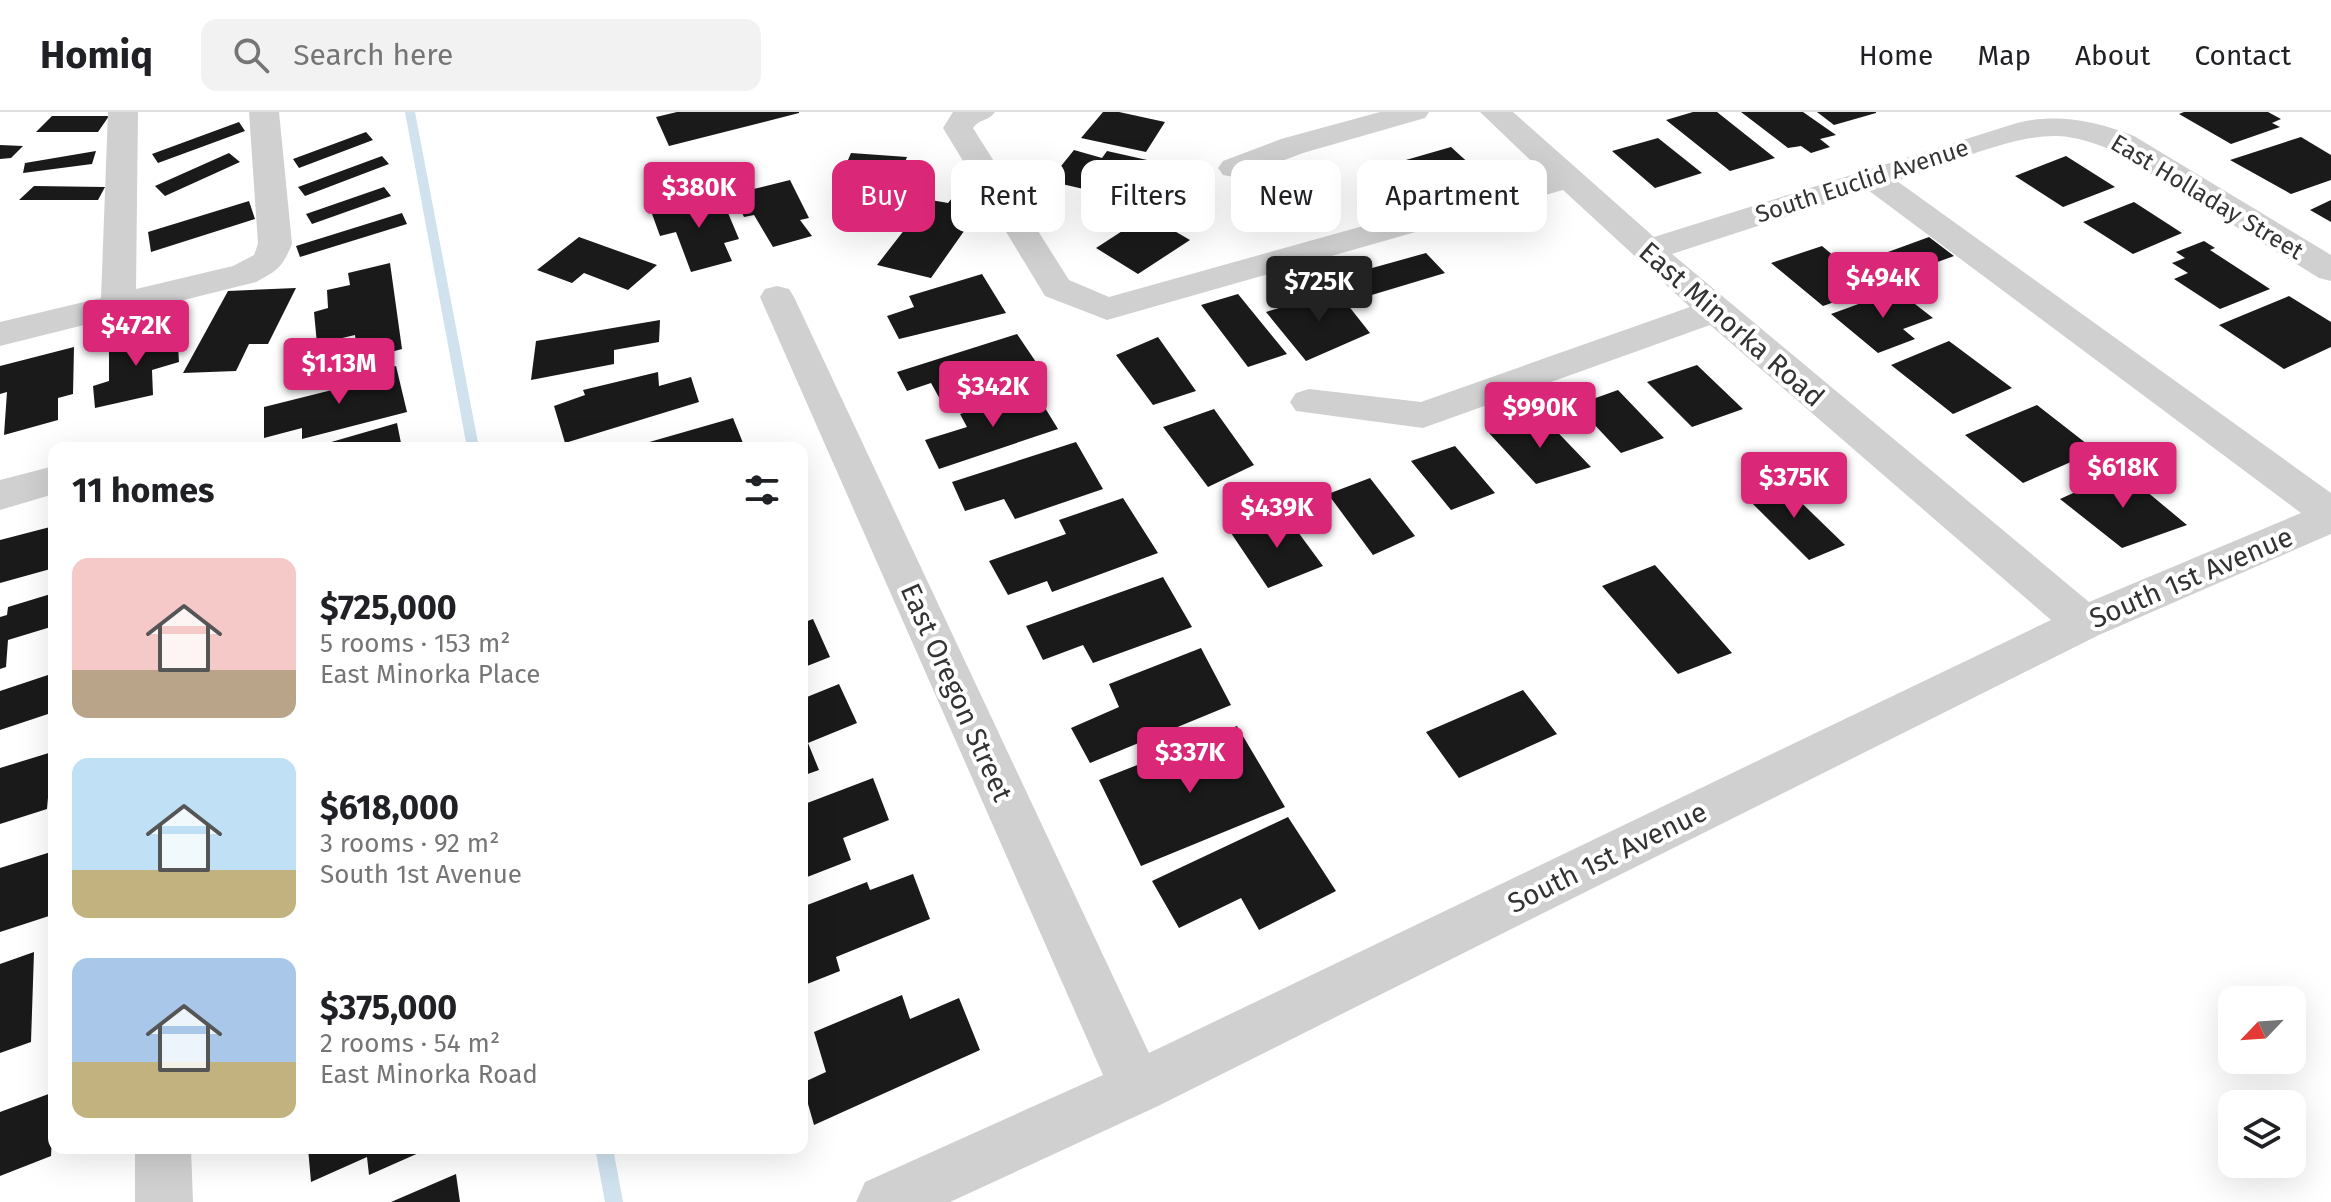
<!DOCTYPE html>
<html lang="en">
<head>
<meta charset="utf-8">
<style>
	body { margin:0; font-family:"Fira Sans",sans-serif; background:#f2f2f2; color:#202124; height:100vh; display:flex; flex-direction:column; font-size:30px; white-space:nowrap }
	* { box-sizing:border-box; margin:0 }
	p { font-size:26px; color:#757577 }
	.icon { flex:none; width:44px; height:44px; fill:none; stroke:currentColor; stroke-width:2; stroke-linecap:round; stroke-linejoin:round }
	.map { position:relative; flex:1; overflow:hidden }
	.sheet { position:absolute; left:48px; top:330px; width:760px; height:712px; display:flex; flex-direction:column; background:#fff; border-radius:16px; box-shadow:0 8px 32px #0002 }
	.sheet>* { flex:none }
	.top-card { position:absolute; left:832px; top:48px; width:760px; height:72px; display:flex; gap:16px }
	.needle { width:52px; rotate:245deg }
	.controls { position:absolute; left:2218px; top:874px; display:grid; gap:16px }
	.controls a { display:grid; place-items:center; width:88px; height:88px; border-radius:16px; background:#fff; box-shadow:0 8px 32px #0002; font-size:40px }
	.price { position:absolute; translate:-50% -68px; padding:0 18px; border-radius:8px; background:#db2777; color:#fff; font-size:26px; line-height:52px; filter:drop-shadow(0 2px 4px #0008) }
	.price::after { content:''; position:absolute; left:50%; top:48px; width:24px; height:18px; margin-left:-12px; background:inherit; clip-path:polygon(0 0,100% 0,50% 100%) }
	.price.active { background:#222; color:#fff }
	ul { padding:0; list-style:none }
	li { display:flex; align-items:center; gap:24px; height:200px; padding:0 24px }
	li span { display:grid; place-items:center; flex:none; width:224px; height:160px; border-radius:16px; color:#555 }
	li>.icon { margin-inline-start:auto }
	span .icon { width:96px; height:96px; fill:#fffc; stroke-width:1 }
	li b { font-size:34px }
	h2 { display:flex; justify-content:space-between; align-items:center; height:96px; padding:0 24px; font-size:34px }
	.pill { padding:0 28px; border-radius:16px; background:#fff; box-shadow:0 8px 32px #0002; font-size:28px; line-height:72px }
	.pill.active { background:#db2777; color:#fff }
	header { display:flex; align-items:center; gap:48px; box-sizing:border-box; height:112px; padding:0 40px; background:#fff; border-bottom:2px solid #e0e0e0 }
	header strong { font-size:38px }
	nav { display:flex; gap:44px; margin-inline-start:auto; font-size:28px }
	.search { width:560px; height:72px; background:#f2f2f2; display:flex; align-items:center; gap:20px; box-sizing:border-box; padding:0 28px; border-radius:16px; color:#757577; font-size:30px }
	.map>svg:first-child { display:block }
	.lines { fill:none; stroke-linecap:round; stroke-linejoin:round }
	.stream { fill:#cfe2ee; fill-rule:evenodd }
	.building { fill:#1a1a1a }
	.minor { fill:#d0d0d0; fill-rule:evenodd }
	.labels { text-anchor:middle; stroke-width:8; stroke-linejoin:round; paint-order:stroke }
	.far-street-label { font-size:24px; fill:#333; stroke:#fff }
	.street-label { font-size:28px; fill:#333; stroke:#fff }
</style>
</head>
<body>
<header>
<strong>Homiq</strong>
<div class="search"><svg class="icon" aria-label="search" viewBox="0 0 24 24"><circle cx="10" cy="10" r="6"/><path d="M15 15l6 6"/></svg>Search here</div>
<nav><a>Home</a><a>Map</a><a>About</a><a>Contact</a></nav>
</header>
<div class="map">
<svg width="2331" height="1090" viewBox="0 0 2331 1090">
	<rect width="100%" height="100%" fill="#fff"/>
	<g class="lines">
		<path class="stream" d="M405,0H415L479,336H467Z
			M595,1036H613L623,1090H605Z"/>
	</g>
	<path class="building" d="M677,0H799V1L669,34L656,5Z
		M1103,0H1119L1165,10L1146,40L1081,26Z
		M1693,0H1717L1775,46L1730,59L1666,8Z
		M1741,0H1803L1836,23L1820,27L1830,35L1811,41L1801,34L1788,36Z
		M1817,0H1876V1L1834,13Z
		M2184,0H2268L2281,7L2272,11L2280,15L2231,32L2179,2Z
		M52,4H109L98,20H36Z
		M239,10L245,19L158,51L152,42Z
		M366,20L373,28L299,56L293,47Z
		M2301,25L2331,43V68L2291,82L2230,48Z
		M1658,26L1702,61L1655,76L1612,39Z
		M0,33L23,34L11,46L0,47Z
		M1451,35L1485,66L1424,84L1392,52Z
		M1074,38L1102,46L1107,39L1165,52L1155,74L1127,67L1118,85L1049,69Z
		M96,39L92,52L23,61L25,51Z
		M229,41L240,50L165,84L155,74Z
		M851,41L907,45L881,110L841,107L850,86L832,85Z
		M382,44L389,52L305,84L298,75Z
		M2066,44L2115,75L2063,95L2015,64Z
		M790,68L809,106L800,108L812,124L773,135L754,103L744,105L733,82Z
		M34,74L105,75L98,88H19Z
		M384,75L391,84L312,112L306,102Z
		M957,80L981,84L974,94L981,95L931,166L877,153L919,99H924L931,88L948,91Z
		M720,82L739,127L724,131L732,149L691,160L676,120L660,124L651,99Z
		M2331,88V110L2310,98Z
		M249,89L255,107L151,140L148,120Z
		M2134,90L2182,121L2133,142L2083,110Z
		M402,101L407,112L300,145L296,134Z
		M1147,103L1190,128L1138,162L1096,136Z
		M579,125L657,153L628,178L584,161L572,171L537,158Z
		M1929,125L1954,144L1877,172L1855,155L1843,159L1858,171L1853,172L1863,180L1823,194L1771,151L1822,134L1847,155Z
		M2204,129L2215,136L2210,138L2270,177L2220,197L2174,167L2188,161L2172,151L2185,146L2176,140Z
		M1426,141L1445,161L1365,185L1347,163Z
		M390,151L402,237L358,249L355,223L317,232L314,200L328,196L327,178L350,173L348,161Z
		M982,162L1006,201L899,227L887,204L914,195L909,184Z
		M296,176L268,232H249L236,259L183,261L228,179Z
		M1336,178L1370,221L1306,249L1266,200Z
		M1897,178L1933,206L1903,217L1915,227L1878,241L1831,202Z
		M1238,182L1287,242L1248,255L1201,193Z
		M2289,184L2331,210V235L2284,257L2219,213Z
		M660,208L659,230L614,238V252L531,268L536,229Z
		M177,217L179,250L152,258L153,283L95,296L93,274L109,269V235Z
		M1017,222L1040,256L941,289L931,271L907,279L897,260Z
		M1158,225L1196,279L1153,293L1116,243Z
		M1949,229L2012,276L1953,302L1891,253Z
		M74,235L73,282L58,286V308L4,323L7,280L0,282V254Z
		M1697,253L1743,297L1692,315L1647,270Z
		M396,254L407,300L302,327V316L264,326V295L340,276L339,267Z
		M658,260L659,274L691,265L699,290L565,331L554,294L585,283L583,278Z
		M1034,278L1058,317L939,357L925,328L967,315L960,302Z
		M1618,278L1664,326L1621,341L1576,293Z
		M2037,293L2096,339L2023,371L1965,323Z
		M1214,297L1254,353L1208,375L1163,315Z
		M1541,303L1591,355L1536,372L1489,321Z
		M733,306L745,336H632V335Z
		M397,311L402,336H314V335Z
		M1076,330L1103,377L1015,407L1004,387L965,399L952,370Z
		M1455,334L1495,381L1451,398L1411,349Z
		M2122,359L2187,413L2122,436L2060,387Z
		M1370,366L1415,424L1373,443L1328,382Z
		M1779,369L1845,433L1809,448L1744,383Z
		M1123,386L1158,441L1052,480L1047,469L1008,483L989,449L1066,422L1059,408Z
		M1284,401L1323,454L1268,476L1231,421Z
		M54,414V456L0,471V428Z
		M1655,453L1732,541L1678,562L1602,474Z
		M1163,465L1192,515L1093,551L1083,533L1043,548L1026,514Z
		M54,481V514L8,528L6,555L0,557V505L7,503L8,495Z
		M813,507L830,545L802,556V511Z
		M1201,536L1231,593L1090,651L1071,616L1119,595L1109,572Z
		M54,561V600L0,618V579Z
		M839,572L857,611L808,631L819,658L802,664V587Z
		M1523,578L1557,622L1459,666L1426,620Z
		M1237,614L1285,695L1141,754L1099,668Z
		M52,640L47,697L0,712V656Z
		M873,666L889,708L843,726L851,748L802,767V693Z
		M1288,705L1336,779L1259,818L1241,786L1179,816L1152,769Z
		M54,739L49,804L0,820V756Z
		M913,762L930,807L836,845L840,859L802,874V795L867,770L870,778Z
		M34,840L31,930L0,941V852Z
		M902,883L910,907L959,886L980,938L814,1013L802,971L826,960L814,920Z
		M54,980L51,1044L0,1064V1000Z
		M308,1036H430L369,1063L367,1045L311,1070Z
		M456,1062L460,1090H391Z"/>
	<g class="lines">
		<path class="minor" d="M108,0H138L136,177L233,154L254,143L258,132L249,0H279L292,132C282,156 278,158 256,170L0,234V210L101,186Z
			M953,0H995C989,9 979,7 973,16L1069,168L1109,185L1546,63L1480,0H1513L1654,125L2017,11C2058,1 2095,9 2134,24L2331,143V169L2319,166L2112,38C2094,31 2077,25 2058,24C2013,22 1941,55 1897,69L2331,381V422L2099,523L1156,995L950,1090H856L865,1070L1103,963L760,185L765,177L777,174L789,177L794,185L1149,941L2051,508L1710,213L1423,316L1296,299L1290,290L1296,281L1309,277L1421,290L1690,195L1563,78L1107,208L1045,184L943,16ZM1868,78L2301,401L2089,490L1672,142Z
			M1380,0H1429L1425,6L1303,41L1245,63L1234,65L1223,63L1218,56L1223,49L1281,27Z
			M54,354V382L0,398V368Z
			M135,1036H191L193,1090H135Z"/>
	</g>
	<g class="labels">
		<g class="far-street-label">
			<text transform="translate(1862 69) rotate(-18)" y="8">South Euclid Avenue</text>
			<text transform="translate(2207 85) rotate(31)" y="8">East Holladay Street</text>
		</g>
		<g class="street-label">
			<text transform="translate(1732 212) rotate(41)" y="10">East Minorka Road</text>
			<text transform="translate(2191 465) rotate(-23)" y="10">South 1st Avenue</text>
			<text transform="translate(957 580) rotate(66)" y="10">East Oregon Street</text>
			<text transform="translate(1607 745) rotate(-26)" y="10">South 1st Avenue</text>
		</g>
	</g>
</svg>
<div class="controls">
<a><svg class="needle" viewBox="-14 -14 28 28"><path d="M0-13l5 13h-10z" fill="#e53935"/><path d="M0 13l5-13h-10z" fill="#757577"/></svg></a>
<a><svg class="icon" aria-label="layers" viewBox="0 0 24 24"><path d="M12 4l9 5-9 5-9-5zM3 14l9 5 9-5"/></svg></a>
</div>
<b class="price" style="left:699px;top:118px">$380K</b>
<b class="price" style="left:1883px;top:208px">$494K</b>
<b class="price active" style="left:1319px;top:212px">$725K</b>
<b class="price" style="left:136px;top:256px">$472K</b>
<b class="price" style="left:339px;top:294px">$1.13M</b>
<b class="price" style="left:993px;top:317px">$342K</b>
<b class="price" style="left:1540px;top:338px">$990K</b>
<b class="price" style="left:2123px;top:398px">$618K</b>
<b class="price" style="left:1794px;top:408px">$375K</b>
<b class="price" style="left:1277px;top:438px">$439K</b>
<b class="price" style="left:1190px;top:683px">$337K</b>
<div class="top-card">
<a class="pill active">Buy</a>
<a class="pill">Rent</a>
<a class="pill">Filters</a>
<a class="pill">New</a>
<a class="pill">Apartment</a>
</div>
<section class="sheet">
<h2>11 homes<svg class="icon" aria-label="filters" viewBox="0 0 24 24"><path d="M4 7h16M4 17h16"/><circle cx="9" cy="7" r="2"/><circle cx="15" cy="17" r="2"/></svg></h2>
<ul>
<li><span style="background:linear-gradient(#f6c9c9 70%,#b9a48a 0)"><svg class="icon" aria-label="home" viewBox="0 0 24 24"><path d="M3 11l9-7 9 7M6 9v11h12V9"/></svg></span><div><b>$725,000</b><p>5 rooms · 153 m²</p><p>East Minorka Place</p></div></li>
<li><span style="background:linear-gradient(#bfe0f5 70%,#c2b280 0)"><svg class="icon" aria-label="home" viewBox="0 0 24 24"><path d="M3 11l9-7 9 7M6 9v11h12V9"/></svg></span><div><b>$618,000</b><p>3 rooms · 92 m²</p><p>South 1st Avenue</p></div></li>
<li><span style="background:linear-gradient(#a9c7e8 65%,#c2b280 0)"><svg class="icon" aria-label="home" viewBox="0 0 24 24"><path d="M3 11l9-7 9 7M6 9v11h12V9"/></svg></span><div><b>$375,000</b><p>2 rooms · 54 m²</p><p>East Minorka Road</p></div></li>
</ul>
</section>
</div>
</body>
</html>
